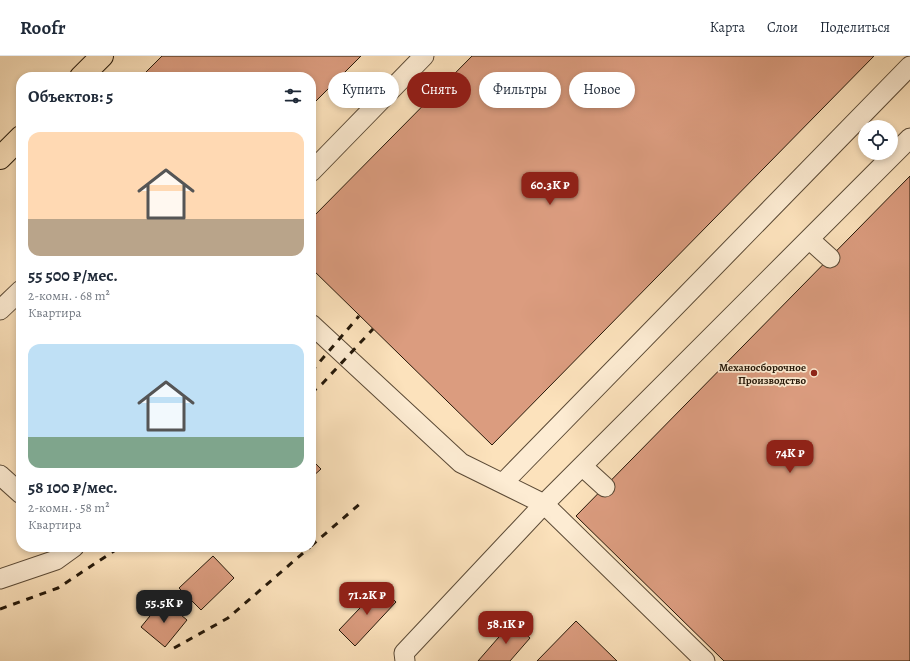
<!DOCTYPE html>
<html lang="ru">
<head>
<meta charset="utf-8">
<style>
	body { margin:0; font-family:Alegreya,serif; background:#f2f2f3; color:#1f2937; height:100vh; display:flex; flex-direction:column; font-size:15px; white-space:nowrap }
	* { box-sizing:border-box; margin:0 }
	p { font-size:13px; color:#747a83 }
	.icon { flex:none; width:22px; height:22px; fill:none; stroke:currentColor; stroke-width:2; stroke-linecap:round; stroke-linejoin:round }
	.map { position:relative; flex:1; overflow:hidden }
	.drawer { position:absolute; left:16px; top:16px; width:300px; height:480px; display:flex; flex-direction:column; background:#fff; border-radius:16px; box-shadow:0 2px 6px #0003 }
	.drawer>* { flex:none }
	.top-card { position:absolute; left:328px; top:16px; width:380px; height:36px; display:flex; gap:8px }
	.fabs { position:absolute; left:858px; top:64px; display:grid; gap:8px }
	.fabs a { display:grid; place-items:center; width:40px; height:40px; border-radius:50%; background:#fff; box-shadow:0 2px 6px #0003; font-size:20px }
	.price { position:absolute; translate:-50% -34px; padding:0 9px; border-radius:8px; background:#8f2418; color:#fff; font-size:13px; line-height:26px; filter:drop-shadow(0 1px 2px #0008) }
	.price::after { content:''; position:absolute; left:50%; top:24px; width:12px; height:9px; margin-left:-6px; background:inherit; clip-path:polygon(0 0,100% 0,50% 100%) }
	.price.selected { background:#222; color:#fff }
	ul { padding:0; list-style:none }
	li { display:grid; align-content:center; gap:8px; height:212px; padding:0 12px }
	li span { display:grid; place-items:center; height:124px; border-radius:12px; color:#555 }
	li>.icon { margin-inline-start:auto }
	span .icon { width:72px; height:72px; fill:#fffc; stroke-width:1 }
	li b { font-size:17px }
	h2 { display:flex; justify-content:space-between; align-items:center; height:48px; padding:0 12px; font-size:17px }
	.pill { padding:0 14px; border-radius:18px; background:#fff; box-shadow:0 2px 6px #0003; font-size:14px; line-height:36px }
	.pill.selected { background:#8f2418; color:#fff }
	header { display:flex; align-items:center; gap:24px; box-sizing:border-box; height:56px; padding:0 20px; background:#fff; border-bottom:1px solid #e0e1e3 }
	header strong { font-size:19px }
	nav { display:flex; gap:22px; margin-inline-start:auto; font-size:14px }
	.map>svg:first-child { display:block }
	.building { fill:#db9c7f; stroke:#251809 }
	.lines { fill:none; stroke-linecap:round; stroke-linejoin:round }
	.minor-casing { stroke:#5b4a36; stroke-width:21 }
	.major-casing { stroke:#251809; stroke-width:24 }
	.minor { stroke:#fdecd3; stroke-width:19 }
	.major { stroke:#fce2bc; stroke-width:22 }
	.rail { stroke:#251809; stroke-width:3; stroke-dasharray:7 7; stroke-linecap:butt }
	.poi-dot { fill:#8f2418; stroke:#fdecd3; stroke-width:1.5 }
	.labels { text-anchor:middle; stroke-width:3.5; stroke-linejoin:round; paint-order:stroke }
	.poi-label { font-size:11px; font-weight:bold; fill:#251809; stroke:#fdecd3; text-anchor:end }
</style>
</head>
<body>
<header>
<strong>Roofr</strong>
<nav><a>Карта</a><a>Слои</a><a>Поделиться</a></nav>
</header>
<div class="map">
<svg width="910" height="605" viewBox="0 0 910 605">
	<rect width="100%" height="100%" fill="#fce2bc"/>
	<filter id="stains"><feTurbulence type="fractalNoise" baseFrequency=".005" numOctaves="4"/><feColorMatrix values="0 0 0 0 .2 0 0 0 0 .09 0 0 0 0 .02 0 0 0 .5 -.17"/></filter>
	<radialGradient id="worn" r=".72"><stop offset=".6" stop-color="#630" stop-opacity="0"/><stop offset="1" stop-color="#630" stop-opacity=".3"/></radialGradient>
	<path class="building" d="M162,0H361L311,50V21H141Z
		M472,0H874L492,389L311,212V163Z
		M910,120V605H724L576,460Z
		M311,403L321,413L311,422Z
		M213,500L234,522L201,554L179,532Z
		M380,531L396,546L355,590L339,574Z
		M163,544L187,564L165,591L141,571Z
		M576,565L617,605H537Z
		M512,566L530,582L510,605H478Z"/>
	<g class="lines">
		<defs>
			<path id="minor" d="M311,116L424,0
				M809,183L830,202
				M0,254L21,234
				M311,268L461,407L544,448L705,605
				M582,410L605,431
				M0,419L21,438
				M503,427L910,10
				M0,523L56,504L74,491
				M405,605L404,597L544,448L910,82"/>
			<path id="major" d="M81,21L102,0
				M0,102L21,81"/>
		</defs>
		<use href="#minor" class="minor-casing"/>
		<use href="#major" class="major-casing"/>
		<use href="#minor" class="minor"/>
		<use href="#major" class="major"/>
		<path class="rail" d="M311,316L359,260
			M311,337L322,328L373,273
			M311,490L362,446
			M0,553L58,532L120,491
			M174,592L228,562L310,491"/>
	</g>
	<circle class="poi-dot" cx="814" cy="317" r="4"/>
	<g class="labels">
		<g class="poi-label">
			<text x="806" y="315">Механосборочное<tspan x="806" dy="13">Производство</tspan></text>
		</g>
	</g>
	<rect width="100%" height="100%" filter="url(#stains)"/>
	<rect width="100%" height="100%" fill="url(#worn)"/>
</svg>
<div class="fabs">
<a><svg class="icon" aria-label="locate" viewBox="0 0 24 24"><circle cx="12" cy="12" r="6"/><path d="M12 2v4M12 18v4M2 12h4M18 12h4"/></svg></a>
</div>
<b class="price" style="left:550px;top:150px">60.3K ₽</b>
<b class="price" style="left:790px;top:418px">74K ₽</b>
<b class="price" style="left:367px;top:560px">71.2K ₽</b>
<b class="price selected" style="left:164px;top:568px">55.5K ₽</b>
<b class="price" style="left:506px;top:589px">58.1K ₽</b>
<div class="top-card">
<a class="pill">Купить</a>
<a class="pill selected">Снять</a>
<a class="pill">Фильтры</a>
<a class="pill">Новое</a>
</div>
<section class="drawer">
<h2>Объектов: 5<svg class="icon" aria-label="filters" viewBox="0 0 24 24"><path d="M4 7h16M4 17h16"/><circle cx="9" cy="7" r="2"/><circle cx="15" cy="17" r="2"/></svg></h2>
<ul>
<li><span style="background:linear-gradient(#ffd9b3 70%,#b9a48a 0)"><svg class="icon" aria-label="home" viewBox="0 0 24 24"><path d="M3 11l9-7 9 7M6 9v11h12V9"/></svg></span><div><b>55 500 ₽/мес.</b><p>2-комн. · 68 m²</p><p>Квартира</p></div></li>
<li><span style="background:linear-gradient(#bfe0f5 75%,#7fa58c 0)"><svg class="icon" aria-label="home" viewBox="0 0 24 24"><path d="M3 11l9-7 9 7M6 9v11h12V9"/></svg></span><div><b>58 100 ₽/мес.</b><p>2-комн. · 58 m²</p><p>Квартира</p></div></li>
</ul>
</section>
</div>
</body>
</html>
